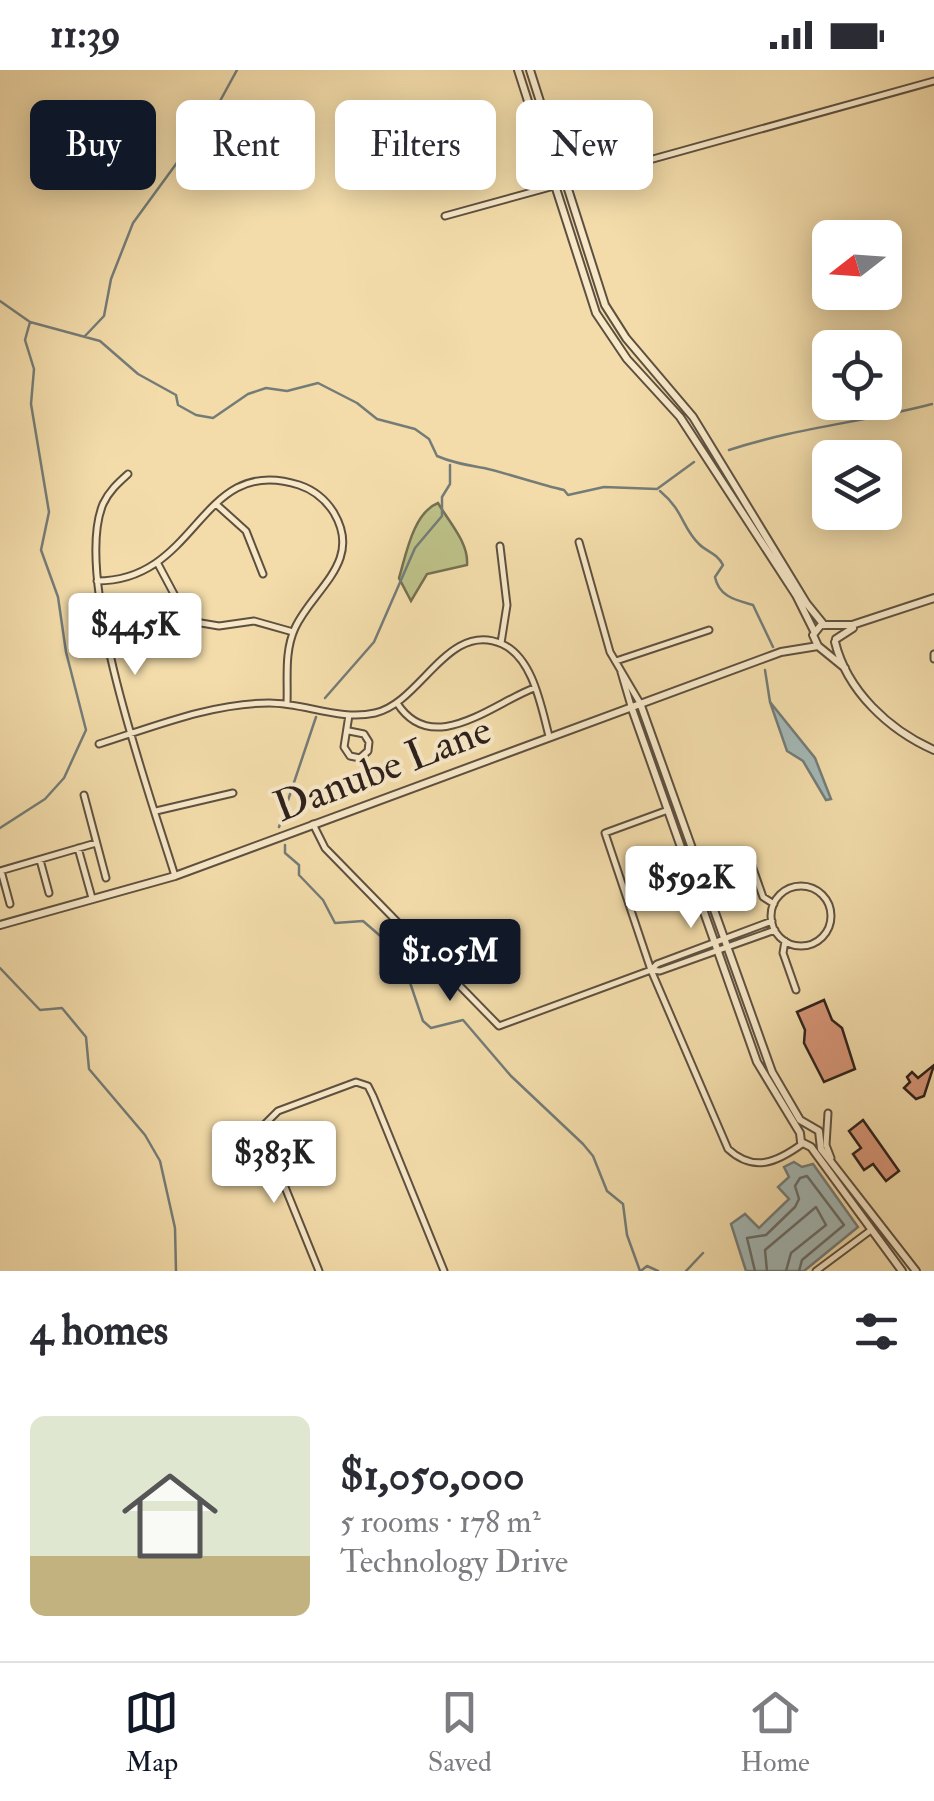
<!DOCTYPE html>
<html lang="en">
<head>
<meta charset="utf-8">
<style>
	body { margin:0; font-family:"IM FELL Double Pica",serif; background:#f2f2f3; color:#2b2b33; height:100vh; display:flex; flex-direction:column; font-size:38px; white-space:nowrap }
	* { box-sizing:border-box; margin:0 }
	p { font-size:32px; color:#7c7c81 }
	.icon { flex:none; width:55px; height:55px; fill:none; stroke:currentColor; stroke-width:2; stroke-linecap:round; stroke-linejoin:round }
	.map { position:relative; height:1201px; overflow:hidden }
	.side { display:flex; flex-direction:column; background:#fff; flex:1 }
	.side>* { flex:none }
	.banner { position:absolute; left:30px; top:30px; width:875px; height:90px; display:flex; gap:20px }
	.needle { width:65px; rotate:253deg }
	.fabs { position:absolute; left:812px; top:150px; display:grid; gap:20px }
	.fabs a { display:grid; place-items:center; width:90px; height:90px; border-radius:15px; background:#fff; box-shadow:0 5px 25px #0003; font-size:50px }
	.price { position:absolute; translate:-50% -85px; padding:0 22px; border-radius:10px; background:#fff; color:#222; font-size:32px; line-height:65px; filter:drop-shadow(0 2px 5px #0008) }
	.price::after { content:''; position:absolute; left:50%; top:60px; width:30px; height:22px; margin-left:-15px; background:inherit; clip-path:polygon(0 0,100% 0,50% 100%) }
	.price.active { background:#111827; color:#fff }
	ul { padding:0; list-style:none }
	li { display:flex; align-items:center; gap:30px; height:250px; padding:0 30px }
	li+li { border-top:2px solid #e1e1e2 }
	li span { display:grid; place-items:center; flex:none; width:280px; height:200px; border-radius:15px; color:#555 }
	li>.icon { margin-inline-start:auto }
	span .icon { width:120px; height:120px; fill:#fffc; stroke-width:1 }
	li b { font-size:42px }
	h2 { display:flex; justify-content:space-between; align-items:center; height:120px; padding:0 30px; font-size:42px }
	.chip { padding:0 35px; border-radius:15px; background:#fff; box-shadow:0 5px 25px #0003; font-size:35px; line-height:90px }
	.chip.active { background:#111827; color:#fff }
	.status { display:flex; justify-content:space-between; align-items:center; height:70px; padding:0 50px; background:#fff; direction:ltr }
	.status svg { height:28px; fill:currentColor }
	.menu { display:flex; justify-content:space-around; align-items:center; height:140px; border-top:2px solid #e1e1e2; background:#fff; font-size:28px; color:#7c7c81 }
	.menu a { display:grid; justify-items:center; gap:5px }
	.menu .active { color:#111827 }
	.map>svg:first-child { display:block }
	.green { fill:#bcc087; stroke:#747052; stroke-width:2.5 }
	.water { fill:#a3b8b6; stroke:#747c78; stroke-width:2.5 }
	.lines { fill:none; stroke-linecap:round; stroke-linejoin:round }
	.shore { stroke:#686c69; stroke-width:2.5 }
	.stream { stroke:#747c78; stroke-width:2.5 }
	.building { fill:#d79577; stroke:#2d211c; stroke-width:2.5 }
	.minor-casing { stroke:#5e5040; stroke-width:9 }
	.tertiary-casing { stroke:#5e5040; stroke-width:10 }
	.minor { stroke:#f7e8c8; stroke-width:5 }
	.tertiary { stroke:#f7e8c8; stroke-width:6 }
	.labels { text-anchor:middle; stroke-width:8; stroke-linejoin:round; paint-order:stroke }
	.street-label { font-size:42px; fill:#2d211c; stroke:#f7e8c8 }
</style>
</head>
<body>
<div class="status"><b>11:39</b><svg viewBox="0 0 49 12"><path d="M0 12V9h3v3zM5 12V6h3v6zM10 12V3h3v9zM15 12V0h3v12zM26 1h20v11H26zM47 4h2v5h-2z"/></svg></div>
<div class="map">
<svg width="934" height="1201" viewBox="0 0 934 1201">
	<rect width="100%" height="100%" fill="#f3dcaa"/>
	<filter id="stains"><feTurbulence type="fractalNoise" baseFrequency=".002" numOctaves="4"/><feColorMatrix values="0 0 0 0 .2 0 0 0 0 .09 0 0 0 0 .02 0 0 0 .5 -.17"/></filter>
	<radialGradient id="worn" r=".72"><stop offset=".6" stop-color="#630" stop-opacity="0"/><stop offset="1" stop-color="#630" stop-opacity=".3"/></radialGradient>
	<path class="green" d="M438,433C449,452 469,473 467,495L427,504L411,531L399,508C406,485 413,443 438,433Z"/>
	<path class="water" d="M770,632L815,688L831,729L826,730L803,691L787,681Z
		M794,1092L802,1097L813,1094L858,1157L804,1201H746L731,1154L745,1144L759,1158L789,1129L778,1117L789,1107L784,1097Z"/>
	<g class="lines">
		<path class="shore" d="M755,1201L747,1168L766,1165L795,1137L799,1129L795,1116L800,1108L807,1106L844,1155L802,1190L799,1201
			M767,1201L765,1180L816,1137L826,1155L791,1183L786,1201"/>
		<path class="stream" d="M0,231L30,252L100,271L138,304L176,325L178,335L196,345L213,348L248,324L266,318L287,321L318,313L357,333L377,349L415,359L429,369L437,386C453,393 467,395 484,398C510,404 537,414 564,420L568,425L604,417L657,419L694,392
			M85,266L104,246L111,209L133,153L214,42L237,0
			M729,380C796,358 864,352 932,334
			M660,421C684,441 682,458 699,474C707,482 717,483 723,495L715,507C719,527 736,530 753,535L773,577
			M765,600L770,632
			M325,628L374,572L415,478L442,446V427L450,414V395
			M279,757L316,647
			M0,758L45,729L64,708L86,660L66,582L58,527L41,480L49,442L31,334L34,299L25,270L30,252
			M285,775V783L299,795V805L323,830L335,853L363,851L400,883L423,951L431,958L463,950L511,1006L583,1074L593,1086L607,1121L623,1134L627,1165L640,1201
			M0,898L40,940L62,938L86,967L89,999L145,1065L160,1091L175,1158L176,1201
			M642,1200L647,1196L658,1201
			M686,1201L703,1183"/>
	</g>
	<path class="building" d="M824,930L832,950L842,958L855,999L824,1012L804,973L805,960L797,942Z
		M934,995L924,1026L916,1029L904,1018L910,1012L907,1007L912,1002L918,1008Z
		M863,1050L899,1101L886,1111L873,1094L864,1100L853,1084L861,1078L849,1061Z"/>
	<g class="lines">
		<defs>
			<path id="minor" d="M581,109L934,11
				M445,146L565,113
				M128,404C118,413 109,421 103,434C72,509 150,725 175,806
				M216,434L246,461L263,504
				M579,472L610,582L640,633
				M500,476L507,535L501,573
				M158,494L182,539L195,552L219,556L254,551L293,562
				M97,511C200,511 199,383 299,415C314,420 326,430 334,443C363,492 313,519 295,558C284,582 288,609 287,634
				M934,584V589
				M616,591L709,560
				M621,602L631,636
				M397,633C432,688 492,634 534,618
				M349,645L344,677L350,686L360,688L368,681L369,672L364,664L349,661
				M99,674C153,657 212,633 269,633C305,633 340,651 375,643C421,633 448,550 502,574C533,588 541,636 549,666
				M84,725L106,808
				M668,740L605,763L651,900L728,1079C754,1103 777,1092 802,1074
				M156,741L233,723
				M313,754L325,778L499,956L651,900L657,894L772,851
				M78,778L92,828
				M40,790L49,823
				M751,793L763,827L774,834
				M0,801L96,773
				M1,801L10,834
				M771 846a30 30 0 1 1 60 0a30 30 0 1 1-60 0Z
				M785,871L783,883L796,920
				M651,900L660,901L775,860
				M828,1043L826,1075L831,1088
				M319,1201L261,1058L278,1041L356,1012L368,1016L373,1026L444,1201
				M816,1201L871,1160"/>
			<path id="tertiary" d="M518,0L596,243L627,289L680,347L796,525L814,561
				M530,0L605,235L626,268L693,347L807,534L824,555
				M836,569L853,558
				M835,572C847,621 889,660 934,680
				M818,576L813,565L821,555H852L934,528
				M640,633L772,1002L800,1050L819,1061L821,1079L916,1201
				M631,636L757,992L800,1063L801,1072L811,1077L902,1201
				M0,855L175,806L781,582L818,576L845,598"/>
		</defs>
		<use href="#minor" class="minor-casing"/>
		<use href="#tertiary" class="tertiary-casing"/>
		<use href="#minor" class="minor"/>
		<use href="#tertiary" class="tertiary"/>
	</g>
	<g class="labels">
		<g class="street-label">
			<text transform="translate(382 697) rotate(-21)" y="15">Danube Lane</text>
		</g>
	</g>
	<rect width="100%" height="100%" filter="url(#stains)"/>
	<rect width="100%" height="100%" fill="url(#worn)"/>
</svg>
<div class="fabs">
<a><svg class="needle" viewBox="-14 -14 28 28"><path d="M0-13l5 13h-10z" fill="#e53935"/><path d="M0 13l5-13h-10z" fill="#7c7c81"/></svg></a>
<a><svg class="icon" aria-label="locate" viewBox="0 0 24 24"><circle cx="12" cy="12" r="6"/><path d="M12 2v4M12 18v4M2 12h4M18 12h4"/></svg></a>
<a><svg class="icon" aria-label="layers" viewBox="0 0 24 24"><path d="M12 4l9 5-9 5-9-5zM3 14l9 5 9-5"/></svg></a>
</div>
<b class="price" style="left:135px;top:608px">$445K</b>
<b class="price" style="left:691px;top:861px">$592K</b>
<b class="price active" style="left:450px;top:934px">$1.05M</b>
<b class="price" style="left:274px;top:1136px">$383K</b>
<div class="banner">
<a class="chip active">Buy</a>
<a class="chip">Rent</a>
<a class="chip">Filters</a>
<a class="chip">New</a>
</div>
</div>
<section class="side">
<h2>4 homes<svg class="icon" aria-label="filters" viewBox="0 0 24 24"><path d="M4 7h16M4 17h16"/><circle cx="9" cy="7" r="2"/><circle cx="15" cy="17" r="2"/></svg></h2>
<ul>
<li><span style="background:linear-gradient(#dfe7d0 70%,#c2b280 0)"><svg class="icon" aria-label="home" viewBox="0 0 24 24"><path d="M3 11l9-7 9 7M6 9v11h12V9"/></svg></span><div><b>$1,050,000</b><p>5 rooms · 178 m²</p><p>Technology Drive</p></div></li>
</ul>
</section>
<nav class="menu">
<a class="active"><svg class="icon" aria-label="map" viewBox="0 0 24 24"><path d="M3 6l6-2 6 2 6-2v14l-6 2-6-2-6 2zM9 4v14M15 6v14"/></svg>Map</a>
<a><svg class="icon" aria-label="saved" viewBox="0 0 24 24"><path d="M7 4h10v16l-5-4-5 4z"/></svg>Saved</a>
<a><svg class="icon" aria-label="home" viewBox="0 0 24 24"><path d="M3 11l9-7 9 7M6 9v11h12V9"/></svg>Home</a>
</nav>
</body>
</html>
